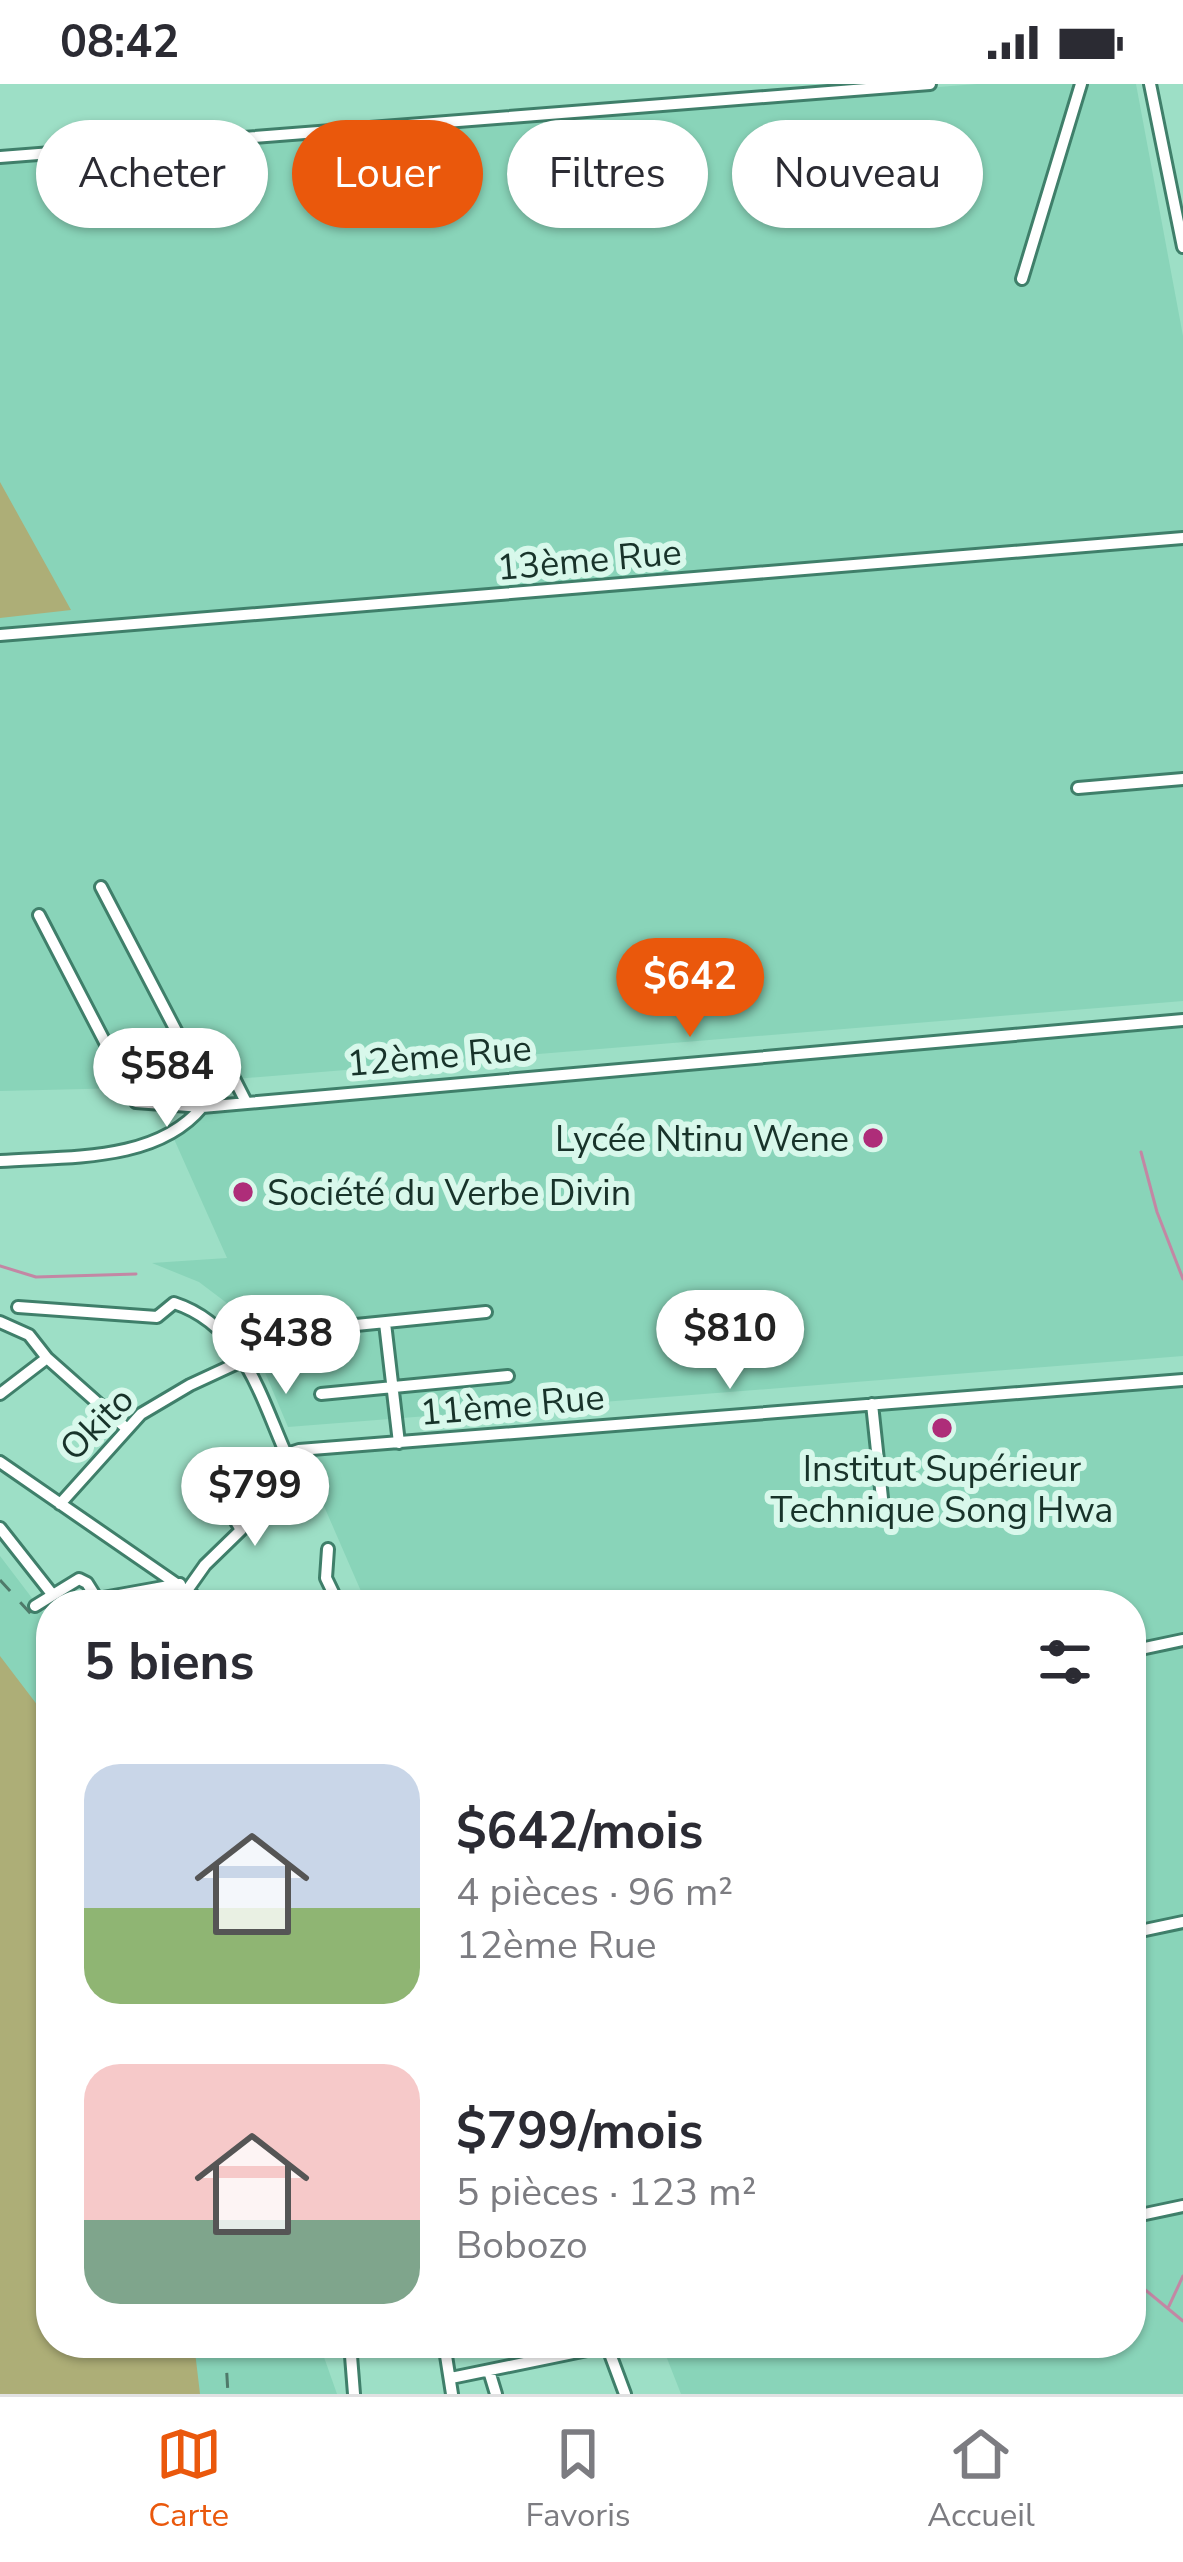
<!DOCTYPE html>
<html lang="fr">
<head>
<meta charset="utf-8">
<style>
	body { margin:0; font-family:"Nunito Sans",sans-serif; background:#f7f7f7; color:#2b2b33; height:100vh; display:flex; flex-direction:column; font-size:45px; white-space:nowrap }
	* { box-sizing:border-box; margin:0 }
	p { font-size:39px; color:#7c7c81 }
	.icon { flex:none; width:66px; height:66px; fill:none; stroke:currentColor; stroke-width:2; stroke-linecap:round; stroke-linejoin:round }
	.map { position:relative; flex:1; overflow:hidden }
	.side { position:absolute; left:36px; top:1506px; width:1110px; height:768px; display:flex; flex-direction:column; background:#fff; border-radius:48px; box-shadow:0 3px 9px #0004 }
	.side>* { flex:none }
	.top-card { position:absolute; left:36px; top:36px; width:1113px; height:108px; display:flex; gap:24px }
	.price { position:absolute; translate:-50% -102px; padding:0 27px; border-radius:42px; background:#fff; color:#222; font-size:39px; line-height:78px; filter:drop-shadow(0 3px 6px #0008) }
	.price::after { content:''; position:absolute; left:50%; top:72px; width:36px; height:27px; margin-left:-18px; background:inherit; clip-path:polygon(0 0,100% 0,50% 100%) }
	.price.on { background:#ea580c; color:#fff }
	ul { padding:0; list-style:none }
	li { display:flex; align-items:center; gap:36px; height:300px; padding:0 48px }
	li span { display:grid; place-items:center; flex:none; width:336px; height:240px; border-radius:36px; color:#555 }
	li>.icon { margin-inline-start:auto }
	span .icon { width:144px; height:144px; fill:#fffc; stroke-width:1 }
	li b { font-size:51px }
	h2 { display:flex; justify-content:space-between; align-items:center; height:144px; padding:0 48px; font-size:51px }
	.chip { padding:0 42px; border-radius:54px; background:#fff; box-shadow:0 3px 9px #0004; font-size:42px; line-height:108px }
	.chip.on { background:#ea580c; color:#fff }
	.status { display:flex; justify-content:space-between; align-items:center; height:84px; padding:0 60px; background:#fff; direction:ltr }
	.status svg { height:33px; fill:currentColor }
	.tabs { display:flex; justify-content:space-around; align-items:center; height:168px; border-top:3px solid #e1e1e2; background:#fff; font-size:33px; color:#7c7c81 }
	.tabs a { display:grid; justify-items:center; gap:6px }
	.tabs .on { color:#ea580c }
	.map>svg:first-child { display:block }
	.built { fill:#89d4b9 }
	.green { fill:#adae77 }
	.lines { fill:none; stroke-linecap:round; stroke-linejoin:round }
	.stream { stroke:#c387a4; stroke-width:3 }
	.minor-casing { stroke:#3f7f6a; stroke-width:16 }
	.minor { stroke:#fff; stroke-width:10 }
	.rail { stroke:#4f7a6a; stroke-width:3; stroke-dasharray:15 15; stroke-linecap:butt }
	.poi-dot { fill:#ae2d79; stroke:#d8f8eb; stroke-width:4.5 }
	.labels { text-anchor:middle; stroke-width:12; stroke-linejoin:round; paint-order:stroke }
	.street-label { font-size:36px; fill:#18332a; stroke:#d8f8eb }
	.poi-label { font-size:36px; fill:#18332a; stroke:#d8f8eb; text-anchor:end }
</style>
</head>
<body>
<div class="status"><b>08:42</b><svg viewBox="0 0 49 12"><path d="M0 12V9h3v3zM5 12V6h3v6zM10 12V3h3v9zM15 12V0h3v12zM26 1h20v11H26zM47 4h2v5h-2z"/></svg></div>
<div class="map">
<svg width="1183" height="2310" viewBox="0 0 1183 2310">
	<rect width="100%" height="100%" fill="#9ddfc6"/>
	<path class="built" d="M977,0H1136L1183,252V917L127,1004L0,1007V76Z
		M1183,938V1272L288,1343L240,1229L199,1198L152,1179L227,1174L170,1046L200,1029Z
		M1183,1303V2310H681L661,2259H1131V1521H367L300,1367Z
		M0,1472L51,1539V2259H319L337,2310H0Z"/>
	<path class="green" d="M0,398L71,526L0,534Z
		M0,1572L51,1639V2259H194L200,2310H0Z"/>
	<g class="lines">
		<path class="stream" d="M1141,1068L1157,1128L1183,1195
			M0,1182L36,1193L136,1190
			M377,1515L380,1521
			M1131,2194L1183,2237
			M1169,2222L1183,2192"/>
		<defs>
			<path id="minor" d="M1150,0L1183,163
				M0,73L930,0
				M1022,195L1081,0
				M0,551L1183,454
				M1078,704L1183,695
				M101,803L184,962L216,959L246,1018
				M39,831L136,1018L202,1023L1183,936
				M0,1077C65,1072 156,1079 202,1023
				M18,1223L157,1233L174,1219C242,1241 260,1311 286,1370
				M0,1238L29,1251L47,1274L126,1344
				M385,1239L399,1359
				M276,1249L486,1228
				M0,1310L47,1274
				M321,1310L508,1292
				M872,1320L884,1433
				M0,1378L207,1521
				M212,1403L251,1382L299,1366L1183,1296
				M60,1420L141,1330L190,1301L244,1276
				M0,1444L52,1510
				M328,1465L326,1494L339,1521
				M188,1505L205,1481L241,1446L224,1417
				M35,1522L79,1495L87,1499L97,1515L180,1500
				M1131,1567L1183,1556
				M1131,1849L1183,1838
				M1131,2133L1183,2122
				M350,2259L354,2310
				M444,2259L452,2310
				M606,2259L625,2310
				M1033,2259L1039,2264L1062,2259
				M489,2287L496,2310
				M451,2294L607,2262"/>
		</defs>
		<use href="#minor" class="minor-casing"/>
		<use href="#minor" class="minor"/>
		<path class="rail" d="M0,1496L51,1552
			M225,2259L228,2310"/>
	</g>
	<g class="poi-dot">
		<circle cx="873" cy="1054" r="12"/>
		<circle cx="243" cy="1108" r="12"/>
		<circle cx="942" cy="1344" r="12"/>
	</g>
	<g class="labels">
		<g class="street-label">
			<text transform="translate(589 475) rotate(-5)" y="13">13ème Rue</text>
			<text transform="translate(439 971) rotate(-5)" y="13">12ème Rue</text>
			<text transform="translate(512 1320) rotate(-5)" y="13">11ème Rue</text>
			<text transform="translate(96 1339) rotate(-45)" y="13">Okito</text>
		</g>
		<g class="poi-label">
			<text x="849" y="1067">Lycée Ntinu Wene</text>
			<text x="267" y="1121" text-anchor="start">Société du Verbe Divin</text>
			<text x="942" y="1397" text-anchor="middle">Institut Supérieur<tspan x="942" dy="41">Technique Song Hwa</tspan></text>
		</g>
	</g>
</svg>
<b class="price on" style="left:690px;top:956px">$642</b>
<b class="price" style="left:167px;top:1046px">$584</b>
<b class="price" style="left:730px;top:1308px">$810</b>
<b class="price" style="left:286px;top:1313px">$438</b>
<b class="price" style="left:255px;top:1465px">$799</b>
<div class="top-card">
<a class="chip">Acheter</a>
<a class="chip on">Louer</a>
<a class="chip">Filtres</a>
<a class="chip">Nouveau</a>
</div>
<section class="side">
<h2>5 biens<svg class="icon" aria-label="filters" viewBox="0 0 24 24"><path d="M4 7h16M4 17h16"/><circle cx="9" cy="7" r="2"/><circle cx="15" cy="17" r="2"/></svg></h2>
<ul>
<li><span style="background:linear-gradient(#c9d6e8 60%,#8fb573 0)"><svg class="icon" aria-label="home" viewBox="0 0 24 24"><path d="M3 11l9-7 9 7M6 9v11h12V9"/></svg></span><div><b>$642/mois</b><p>4 pièces · 96 m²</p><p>12ème Rue</p></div></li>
<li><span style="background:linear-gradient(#f6c9c9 65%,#7fa58c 0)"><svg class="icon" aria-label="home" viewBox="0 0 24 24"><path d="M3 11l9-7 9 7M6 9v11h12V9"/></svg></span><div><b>$799/mois</b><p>5 pièces · 123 m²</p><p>Bobozo</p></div></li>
</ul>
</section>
</div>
<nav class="tabs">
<a class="on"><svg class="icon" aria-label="map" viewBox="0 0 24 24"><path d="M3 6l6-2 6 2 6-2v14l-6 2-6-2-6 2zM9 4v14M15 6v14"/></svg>Carte</a>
<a><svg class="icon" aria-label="saved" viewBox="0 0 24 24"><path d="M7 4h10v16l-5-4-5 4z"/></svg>Favoris</a>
<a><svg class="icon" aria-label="home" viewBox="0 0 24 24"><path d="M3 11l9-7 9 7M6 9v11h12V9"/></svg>Accueil</a>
</nav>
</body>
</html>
